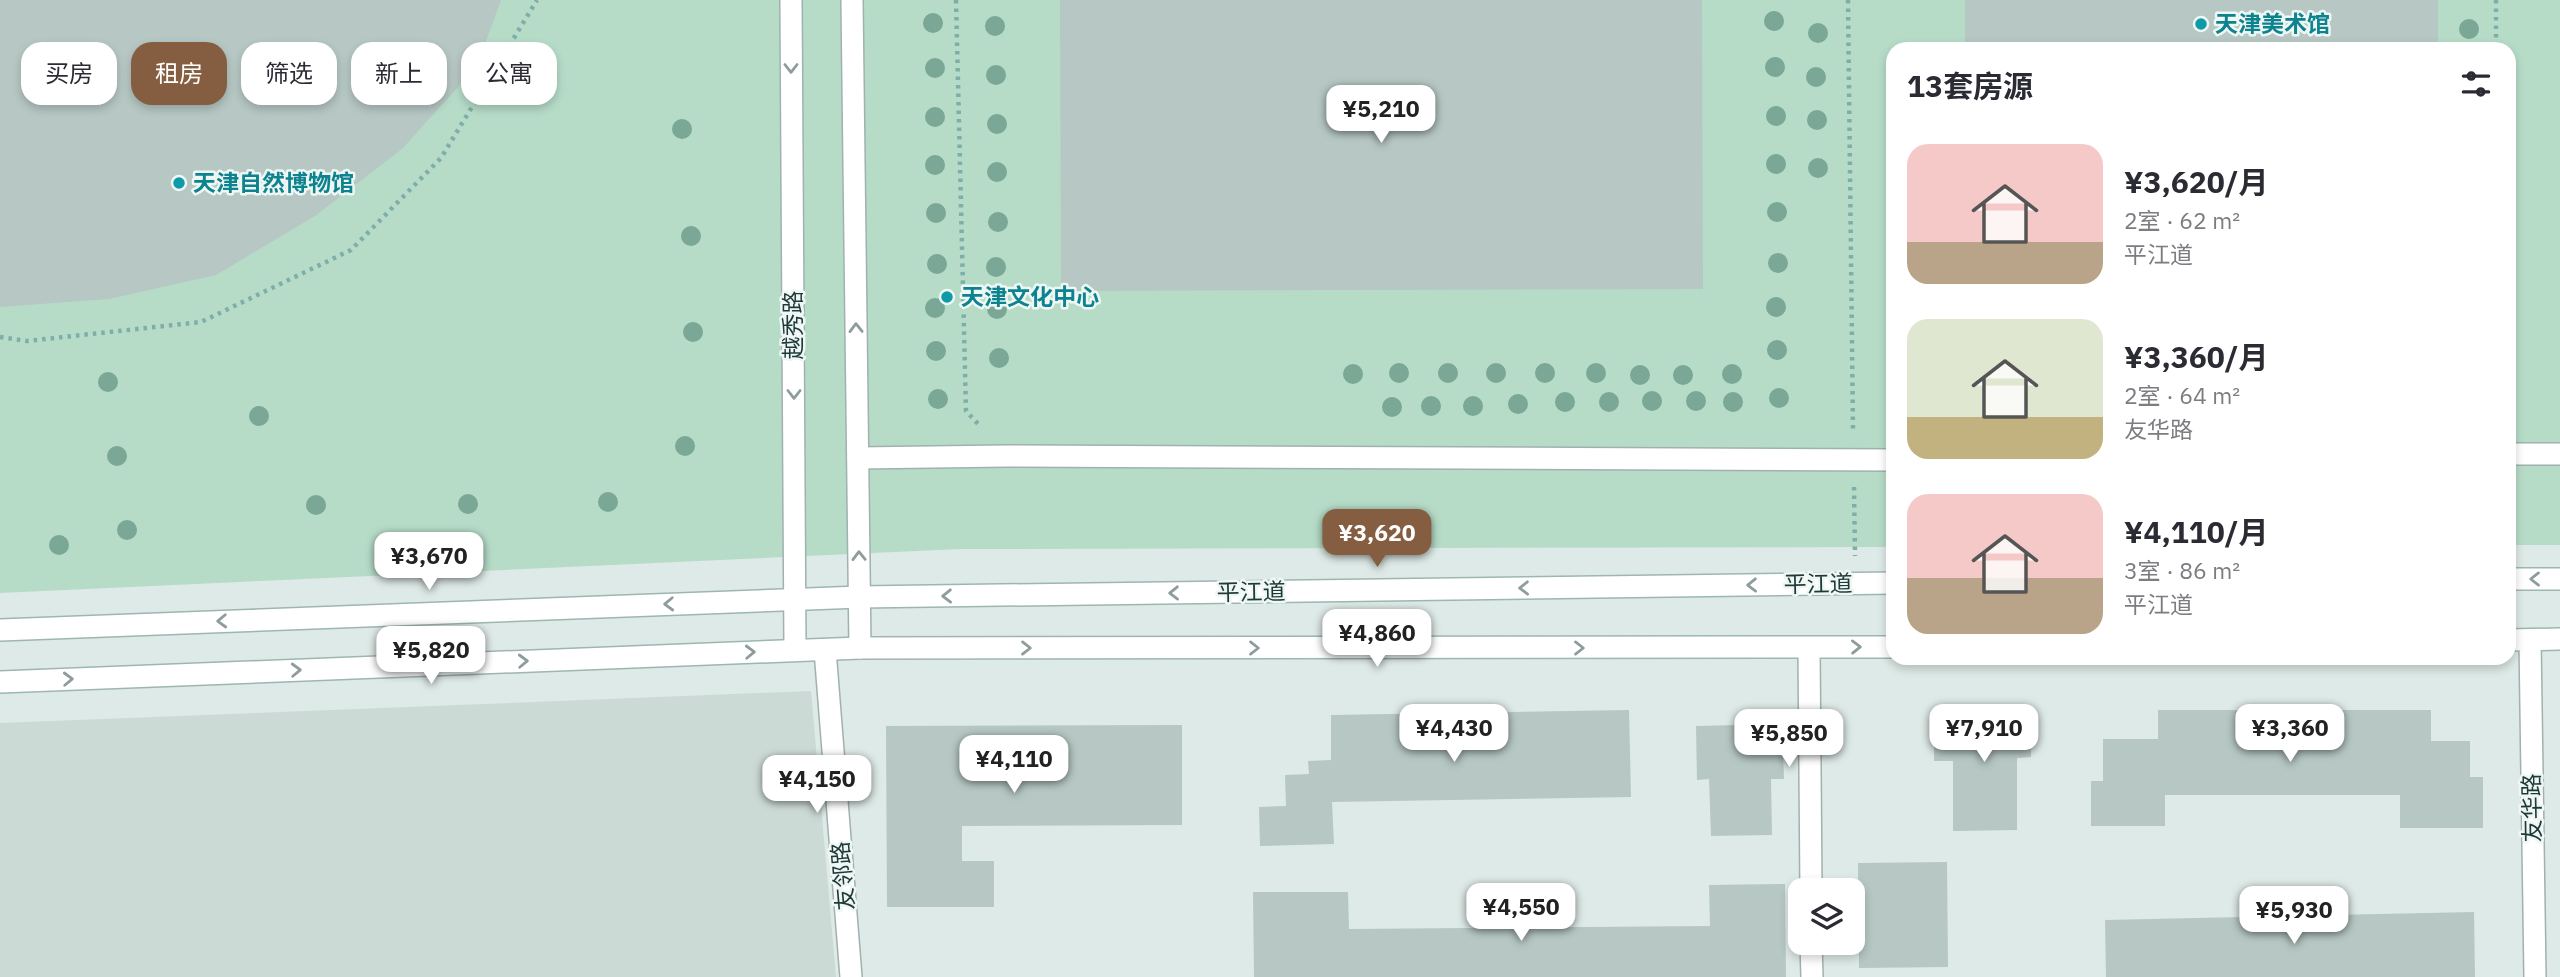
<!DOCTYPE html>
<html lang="zh">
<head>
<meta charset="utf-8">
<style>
	body { margin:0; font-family:"IBM Plex Sans","Noto Sans SC",sans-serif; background:#f2f2f3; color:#2b2b33; height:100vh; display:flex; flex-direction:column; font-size:26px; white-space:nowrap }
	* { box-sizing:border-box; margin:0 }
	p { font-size:23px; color:#7c7c81 }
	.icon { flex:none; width:38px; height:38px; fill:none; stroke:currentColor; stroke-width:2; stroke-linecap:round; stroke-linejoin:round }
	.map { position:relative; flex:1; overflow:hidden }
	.side { position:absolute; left:1886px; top:42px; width:630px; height:623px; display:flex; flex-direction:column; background:#fff; border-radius:21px; box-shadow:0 4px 10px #0003 }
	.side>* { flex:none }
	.guide { position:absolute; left:21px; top:42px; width:665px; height:63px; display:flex; gap:14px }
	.fabs { position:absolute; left:1788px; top:878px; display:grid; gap:14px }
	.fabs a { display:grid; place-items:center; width:77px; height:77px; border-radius:14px; background:#fff; box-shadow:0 4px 10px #0003; font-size:35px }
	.price { position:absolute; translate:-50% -60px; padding:0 16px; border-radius:14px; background:#fff; color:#222; font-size:23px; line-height:46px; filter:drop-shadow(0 2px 4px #0008) }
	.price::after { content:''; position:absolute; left:50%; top:42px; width:21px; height:16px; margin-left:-10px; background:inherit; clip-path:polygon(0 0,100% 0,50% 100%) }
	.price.selected { background:#855e41; color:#fff }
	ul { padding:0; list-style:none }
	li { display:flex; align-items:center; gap:21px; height:175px; padding:0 21px }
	li span { display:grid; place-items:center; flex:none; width:196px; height:140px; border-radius:21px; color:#555 }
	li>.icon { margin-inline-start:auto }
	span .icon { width:84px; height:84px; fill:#fffc; stroke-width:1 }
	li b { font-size:30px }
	h2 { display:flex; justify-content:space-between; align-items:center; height:84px; padding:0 21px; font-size:30px }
	.pill { padding:0 24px; border-radius:21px; background:#fff; box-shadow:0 4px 10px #0003; font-size:24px; line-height:63px }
	.pill.selected { background:#855e41; color:#fff }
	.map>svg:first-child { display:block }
	.built { fill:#ccdad6 }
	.green { fill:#b6dcc8 }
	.building { fill:#b6c7c4 }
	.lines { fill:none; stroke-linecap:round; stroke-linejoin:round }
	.minor-casing { stroke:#a1b1af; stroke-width:24 }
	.tertiary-casing { stroke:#a1b1af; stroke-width:24 }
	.secondary-casing { stroke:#9db6b2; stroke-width:24 }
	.path { stroke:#7eaea9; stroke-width:4.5; stroke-dasharray:3.5 5; stroke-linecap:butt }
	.minor { stroke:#fff; stroke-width:21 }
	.tertiary { stroke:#fff; stroke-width:21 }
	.secondary { stroke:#fff; stroke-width:21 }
	.tree { fill:#7aa796 }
	.oneway { stroke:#8f9c9c }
	.culture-dot { fill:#0f9aa8; stroke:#eef7f4; stroke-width:2.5 }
	.labels { text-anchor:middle; stroke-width:5; stroke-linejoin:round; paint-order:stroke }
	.culture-label { font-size:23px; font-weight:bold; fill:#0d838f; stroke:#eef7f4; text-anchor:start }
	.street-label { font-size:23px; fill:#1f3938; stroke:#eef7f4 }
</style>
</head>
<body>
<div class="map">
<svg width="2560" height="977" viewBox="0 0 2560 977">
	<rect width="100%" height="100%" fill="#deeae7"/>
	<path class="built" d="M811,691L836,977H0V723Z"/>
	<path class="green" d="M0,0H2560V545H2510V49H1894L1893,547L961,549L0,593Z"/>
	<path class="building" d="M0,0H501L477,66L402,149L315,216L216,275L109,299L0,307Z
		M1060,0H1702L1703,289L1061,291Z
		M1965,0H2438V49H1965Z
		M1629,710L1631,797L1332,802L1334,844L1260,846L1259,807L1286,806L1285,775L1309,774L1308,761L1331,760V715Z
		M2031,710V757L2017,758V830L1953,831V761H1934V711Z
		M2158,710H2431V741H2470V777H2483V828H2400V795H2165V826H2091V781H2103V739H2158Z
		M1782,724L1784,779H1771L1772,835L1711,836L1709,779L1697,780L1696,726Z
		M1182,725V825L962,826V861H994V907H887L886,726Z
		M1947,862L1948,967L1859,968L1858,863Z
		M1785,884L1786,977H1254L1253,892H1348L1349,929L1710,926L1709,885Z
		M2474,912L2475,977H2106L2105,920Z"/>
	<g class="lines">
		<defs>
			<path id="minor" d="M2510,454H2560
				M858,458L1006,456L1894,460
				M1809,648L1811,891
				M825,650L851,977
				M1811,943L1812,977"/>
			<path id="tertiary" d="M791,0L795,650
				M852,0L860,648
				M2530,640L2535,977"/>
			<path id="secondary" d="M2510,579H2560
				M0,630L860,597L1894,583
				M2510,640L2560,639
				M0,682L860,648L1894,647"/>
		</defs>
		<use href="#minor" class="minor-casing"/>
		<use href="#tertiary" class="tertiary-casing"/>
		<use href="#secondary" class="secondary-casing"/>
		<path class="path" d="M956,0L966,411L980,426
			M1848,0L1853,430
			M2496,0V49
			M0,337L27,341L201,322L351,250L441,158L537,0
			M1854,487L1855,556"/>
		<use href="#minor" class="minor"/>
		<use href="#tertiary" class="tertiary"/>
		<use href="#secondary" class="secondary"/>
	</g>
	<g class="tree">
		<circle cx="1774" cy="21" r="10"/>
		<circle cx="933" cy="23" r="10"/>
		<circle cx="995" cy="26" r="10"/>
		<circle cx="2469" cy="29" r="10"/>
		<circle cx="1818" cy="33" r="10"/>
		<circle cx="1775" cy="67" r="10"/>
		<circle cx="935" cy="68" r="10"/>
		<circle cx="996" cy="75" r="10"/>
		<circle cx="1816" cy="77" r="10"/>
		<circle cx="1776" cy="116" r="10"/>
		<circle cx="935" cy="117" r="10"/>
		<circle cx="1817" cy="120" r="10"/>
		<circle cx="997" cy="124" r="10"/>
		<circle cx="682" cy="129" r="10"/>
		<circle cx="1776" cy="164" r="10"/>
		<circle cx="935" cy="165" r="10"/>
		<circle cx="1818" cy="168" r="10"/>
		<circle cx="997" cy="172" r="10"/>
		<circle cx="1777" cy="212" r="10"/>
		<circle cx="936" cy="213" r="10"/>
		<circle cx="998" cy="222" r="10"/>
		<circle cx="691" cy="236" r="10"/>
		<circle cx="1778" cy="263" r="10"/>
		<circle cx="937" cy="264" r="10"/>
		<circle cx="996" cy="267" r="10"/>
		<circle cx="1776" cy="307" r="10"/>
		<circle cx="935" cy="308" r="10"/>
		<circle cx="997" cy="309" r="10"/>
		<circle cx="693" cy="332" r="10"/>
		<circle cx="1777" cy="350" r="10"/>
		<circle cx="936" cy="351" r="10"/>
		<circle cx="999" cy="358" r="10"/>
		<circle cx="1399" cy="373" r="10"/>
		<circle cx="1448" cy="373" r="10"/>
		<circle cx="1496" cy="373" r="10"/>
		<circle cx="1545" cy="373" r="10"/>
		<circle cx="1596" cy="373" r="10"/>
		<circle cx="1353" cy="374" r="10"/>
		<circle cx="1732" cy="374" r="10"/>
		<circle cx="1640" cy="375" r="10"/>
		<circle cx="1683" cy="375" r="10"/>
		<circle cx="108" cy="382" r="10"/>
		<circle cx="1779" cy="398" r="10"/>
		<circle cx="938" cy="399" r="10"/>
		<circle cx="1652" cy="401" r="10"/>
		<circle cx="1696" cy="401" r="10"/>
		<circle cx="1565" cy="402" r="10"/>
		<circle cx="1609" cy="402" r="10"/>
		<circle cx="1733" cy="402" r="10"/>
		<circle cx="1518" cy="404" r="10"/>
		<circle cx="1431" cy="406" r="10"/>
		<circle cx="1473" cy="406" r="10"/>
		<circle cx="1392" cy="407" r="10"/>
		<circle cx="259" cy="416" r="10"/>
		<circle cx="685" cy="446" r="10"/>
		<circle cx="117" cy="456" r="10"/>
		<circle cx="608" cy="502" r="10"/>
		<circle cx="468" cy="504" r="10"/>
		<circle cx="316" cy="505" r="10"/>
		<circle cx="127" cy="530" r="10"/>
		<circle cx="59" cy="545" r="10"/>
	</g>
	<defs><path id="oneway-chevron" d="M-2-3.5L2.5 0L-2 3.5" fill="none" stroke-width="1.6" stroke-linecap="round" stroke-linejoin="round" transform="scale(1.75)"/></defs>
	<g class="oneway">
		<use href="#oneway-chevron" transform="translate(791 68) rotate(90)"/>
		<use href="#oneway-chevron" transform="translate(856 328) rotate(-91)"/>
		<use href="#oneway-chevron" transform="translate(794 394) rotate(90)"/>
		<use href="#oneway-chevron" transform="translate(859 556) rotate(-91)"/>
		<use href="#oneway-chevron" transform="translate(2535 579) rotate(180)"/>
		<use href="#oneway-chevron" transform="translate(1752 585) rotate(179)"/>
		<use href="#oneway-chevron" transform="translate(1524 588) rotate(179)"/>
		<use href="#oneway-chevron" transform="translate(1174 593) rotate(179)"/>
		<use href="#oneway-chevron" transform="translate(947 596) rotate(179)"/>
		<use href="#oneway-chevron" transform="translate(669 604) rotate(178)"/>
		<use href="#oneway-chevron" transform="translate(222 621) rotate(178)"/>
		<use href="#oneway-chevron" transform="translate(1856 647) rotate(-1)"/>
		<use href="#oneway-chevron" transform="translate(1026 648)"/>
		<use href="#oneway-chevron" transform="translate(1254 648)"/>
		<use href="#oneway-chevron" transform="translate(1579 648)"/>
		<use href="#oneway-chevron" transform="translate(750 652) rotate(-2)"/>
		<use href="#oneway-chevron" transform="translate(523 661) rotate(-2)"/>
		<use href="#oneway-chevron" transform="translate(296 670) rotate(-2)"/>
		<use href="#oneway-chevron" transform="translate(68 679) rotate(-2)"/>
	</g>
	<g class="culture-dot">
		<circle cx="2201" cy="24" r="7"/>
		<circle cx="179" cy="183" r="7"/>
		<circle cx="947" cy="297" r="7"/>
	</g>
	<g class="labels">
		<g class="culture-label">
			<text x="2215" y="32">天津美术馆</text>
			<text x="193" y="191">天津自然博物馆</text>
			<text x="961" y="305">天津文化中心</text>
		</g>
		<g class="street-label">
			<text transform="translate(793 325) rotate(-90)" y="8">越秀路</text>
			<text transform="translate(1818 584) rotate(-1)" y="8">平江道</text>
			<text transform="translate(1251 592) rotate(-1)" y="8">平江道</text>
			<text transform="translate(2532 808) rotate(-91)" y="8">友华路</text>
			<text transform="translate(843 876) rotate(-95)" y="8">友邻路</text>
		</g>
	</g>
</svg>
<div class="fabs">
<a><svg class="icon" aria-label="layers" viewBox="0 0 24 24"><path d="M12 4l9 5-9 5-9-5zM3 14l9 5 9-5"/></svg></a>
</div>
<b class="price" style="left:1381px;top:145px">¥5,210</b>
<b class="price selected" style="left:1377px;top:569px">¥3,620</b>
<b class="price" style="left:429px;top:592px">¥3,670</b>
<b class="price" style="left:1377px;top:669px">¥4,860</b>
<b class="price" style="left:431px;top:686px">¥5,820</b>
<b class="price" style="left:1454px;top:764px">¥4,430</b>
<b class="price" style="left:1984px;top:764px">¥7,910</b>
<b class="price" style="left:2290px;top:764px">¥3,360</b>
<b class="price" style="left:1789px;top:769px">¥5,850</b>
<b class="price" style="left:1014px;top:795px">¥4,110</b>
<b class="price" style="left:817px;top:815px">¥4,150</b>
<b class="price" style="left:1521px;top:943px">¥4,550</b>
<b class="price" style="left:2294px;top:946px">¥5,930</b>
<div class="guide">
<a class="pill">买房</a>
<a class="pill selected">租房</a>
<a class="pill">筛选</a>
<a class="pill">新上</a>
<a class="pill">公寓</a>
</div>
<section class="side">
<h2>13套房源<svg class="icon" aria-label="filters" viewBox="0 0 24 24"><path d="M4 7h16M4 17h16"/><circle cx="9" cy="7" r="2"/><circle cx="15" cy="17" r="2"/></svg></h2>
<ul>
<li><span style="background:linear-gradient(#f6c9c9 70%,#b9a48a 0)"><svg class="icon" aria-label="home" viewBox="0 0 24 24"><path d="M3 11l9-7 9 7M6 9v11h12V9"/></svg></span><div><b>¥3,620/月</b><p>2室 · 62 m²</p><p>平江道</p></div></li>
<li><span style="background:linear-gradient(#dfe7d0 70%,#c2b280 0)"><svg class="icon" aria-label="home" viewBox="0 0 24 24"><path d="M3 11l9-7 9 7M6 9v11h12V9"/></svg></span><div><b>¥3,360/月</b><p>2室 · 64 m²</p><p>友华路</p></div></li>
<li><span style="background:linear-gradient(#f6c9c9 60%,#b9a48a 0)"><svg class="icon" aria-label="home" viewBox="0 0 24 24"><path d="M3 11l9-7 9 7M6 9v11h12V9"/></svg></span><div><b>¥4,110/月</b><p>3室 · 86 m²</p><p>平江道</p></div></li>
</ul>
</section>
</div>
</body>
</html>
